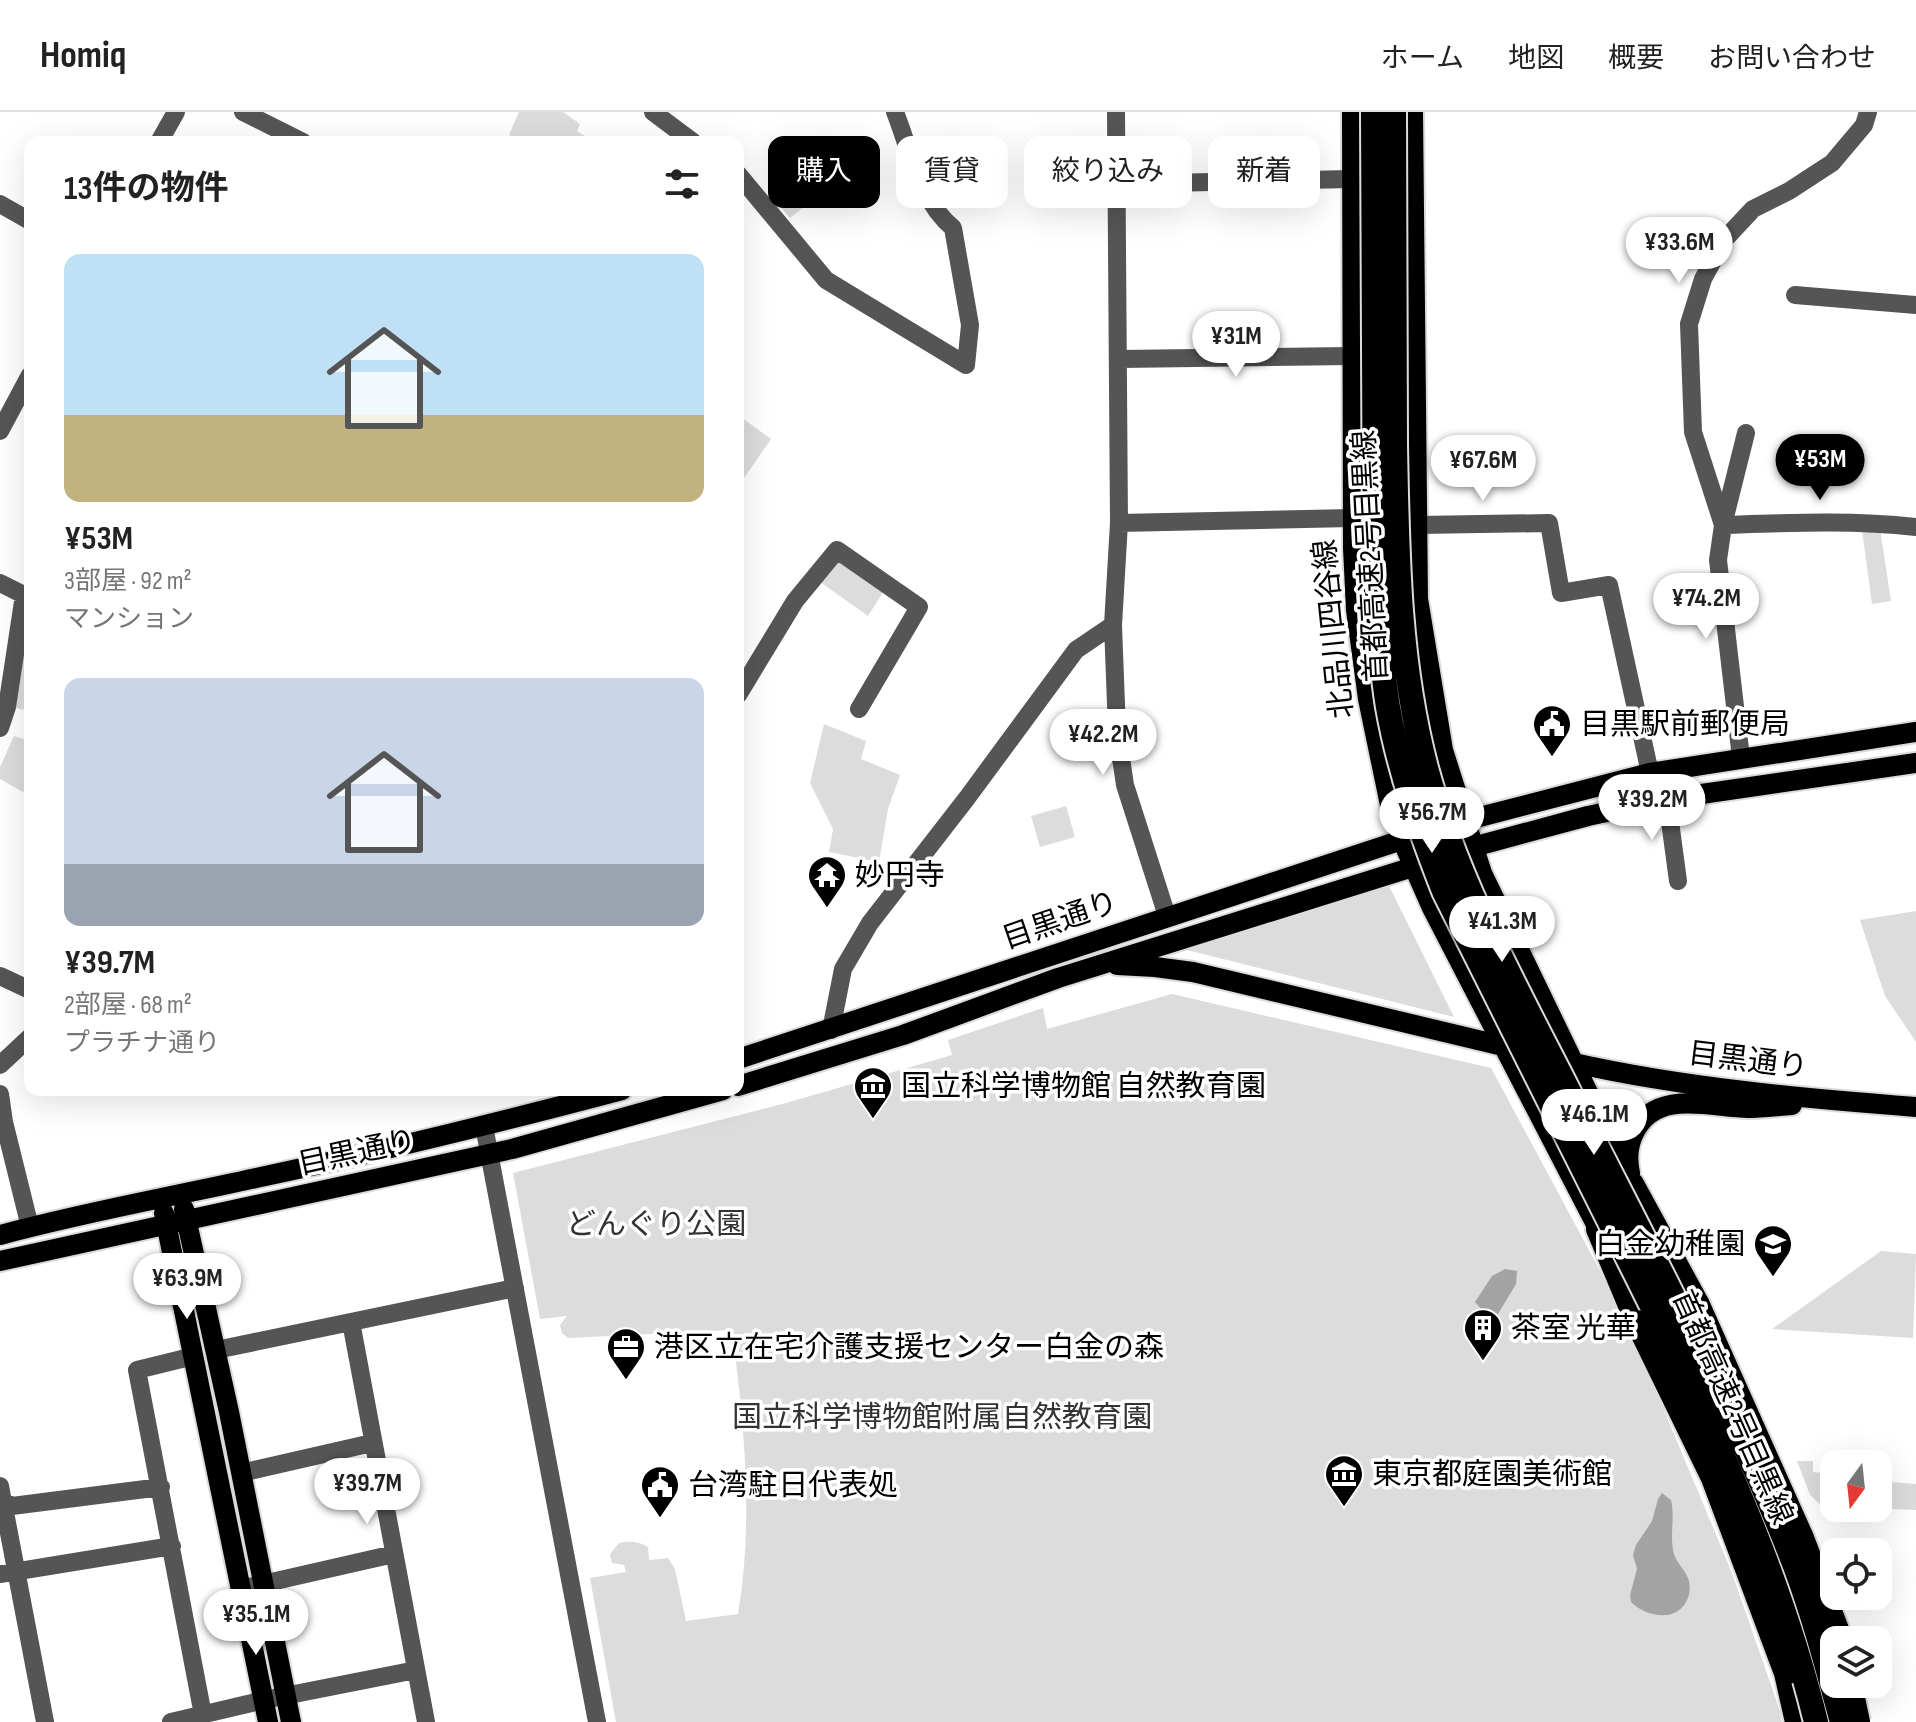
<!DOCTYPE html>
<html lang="ja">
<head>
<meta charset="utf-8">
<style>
	body { margin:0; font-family:"Sofia Sans Condensed","Noto Sans JP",sans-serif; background:#f6f6f6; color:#222; height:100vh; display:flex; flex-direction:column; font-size:30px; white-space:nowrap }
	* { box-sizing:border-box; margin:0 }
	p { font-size:26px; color:#767676 }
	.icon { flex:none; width:44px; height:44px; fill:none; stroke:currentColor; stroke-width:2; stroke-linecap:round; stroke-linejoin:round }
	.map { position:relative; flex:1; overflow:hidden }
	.panel { position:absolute; left:24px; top:24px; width:720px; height:960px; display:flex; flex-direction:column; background:#fff; border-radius:16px; box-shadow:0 8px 32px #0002 }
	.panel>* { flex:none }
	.hud { position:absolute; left:768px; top:24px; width:760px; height:72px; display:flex; gap:16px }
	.needle { width:52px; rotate:195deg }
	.fabs { position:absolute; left:1820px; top:1338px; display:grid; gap:16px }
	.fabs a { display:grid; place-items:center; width:72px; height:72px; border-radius:16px; background:#fff; box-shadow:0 8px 32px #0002; font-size:40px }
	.price { position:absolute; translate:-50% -68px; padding:0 18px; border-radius:28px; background:#fff; color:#222; font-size:26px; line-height:52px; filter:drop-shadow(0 2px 4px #0008) }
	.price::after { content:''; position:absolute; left:50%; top:48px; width:24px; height:18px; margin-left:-12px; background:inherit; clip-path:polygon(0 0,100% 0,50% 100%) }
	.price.on { background:#000; color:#fff }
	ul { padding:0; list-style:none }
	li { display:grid; align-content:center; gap:16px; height:424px; padding:0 40px }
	li span { display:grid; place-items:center; height:248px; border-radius:16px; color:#555 }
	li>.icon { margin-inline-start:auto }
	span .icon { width:144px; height:144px; fill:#fffc; stroke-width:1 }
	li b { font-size:34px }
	h2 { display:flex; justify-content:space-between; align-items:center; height:96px; padding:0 40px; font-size:34px }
	.pill { padding:0 28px; border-radius:16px; background:#fff; box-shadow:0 8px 32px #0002; font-size:28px; line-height:72px }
	.pill.on { background:#000; color:#fff }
	header { display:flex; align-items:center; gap:48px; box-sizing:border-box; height:112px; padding:0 40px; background:#fff; border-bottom:2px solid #e0e0e0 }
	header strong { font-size:38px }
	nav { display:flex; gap:44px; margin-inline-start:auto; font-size:28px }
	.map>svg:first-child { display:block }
	.green { fill:#dcdcdc }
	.water { fill:#a3a3a3 }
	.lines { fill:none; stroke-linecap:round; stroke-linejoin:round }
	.major-casing { stroke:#dbdbdb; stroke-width:24 }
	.highway-casing { stroke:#dbdbdb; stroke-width:28 }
	.minor { stroke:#555; stroke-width:18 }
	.major { stroke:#000; stroke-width:20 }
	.highway { stroke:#000; stroke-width:24 }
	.highway-bridge-casing { stroke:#dbdbdb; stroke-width:28; stroke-linecap:butt }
	.highway-bridge { stroke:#000; stroke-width:24 }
	.labels { text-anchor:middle; stroke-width:7; stroke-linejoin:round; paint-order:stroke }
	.street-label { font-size:30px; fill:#000; stroke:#fff }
	.poi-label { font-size:30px; fill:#000; stroke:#fff; text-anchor:start }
	.park-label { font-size:30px; fill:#333; stroke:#fff }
</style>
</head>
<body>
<header>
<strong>Homiq</strong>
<nav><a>ホーム</a><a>地図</a><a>概要</a><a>お問い合わせ</a></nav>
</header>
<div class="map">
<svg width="1916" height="1610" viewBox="0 0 1916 1610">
	<rect width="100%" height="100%" fill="#fff"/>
	<path class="green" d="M519,0H563L580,12L577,19L594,30H524L509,23Z
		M816,41L837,68L790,106L768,80Z
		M738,303L771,327L740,372L738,370Z
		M1880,417L1891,489L1872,492L1862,418Z
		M840,447L884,479L868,504L820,470Z
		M30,495V593L22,598L12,594Z
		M824,612L866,629L861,647L900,663L888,697L879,750L829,740L833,717L810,671Z
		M14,624L30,629V684L0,667V655Z
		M1066,694L1075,725L1040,735L1031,704Z
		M1389,774L1454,905L1171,834Z
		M1916,799V930L1885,884L1860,808Z
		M1172,882L1491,956L1626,1207L1732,1461L1780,1599L1782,1610H616L590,1466L626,1460L624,1453L612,1451L610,1442L619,1431C631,1429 638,1429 648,1435L649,1448L668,1446L675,1457L686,1509L738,1502C754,1409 744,1311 732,1218L568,1226L562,1221L560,1213L567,1204L540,1207L513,1061L786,991L952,943L948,928L1043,896L1047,917Z
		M1881,1139L1916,1142L1913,1226L1772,1217Z
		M1797,1349H1813V1360L1834,1362V1395L1822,1394L1810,1383Z
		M1878,1369L1916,1372V1398L1866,1396H1878Z"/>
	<path class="water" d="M1505,1157L1517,1159L1516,1172L1498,1202L1493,1205L1486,1203L1475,1190L1492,1164Z
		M1662,1381L1671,1388C1675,1405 1670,1421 1673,1438C1675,1450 1684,1456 1688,1466C1694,1482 1684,1502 1666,1503C1653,1504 1640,1499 1631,1490L1630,1483L1637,1457L1633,1443L1636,1433L1652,1409L1658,1387Z"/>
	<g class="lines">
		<defs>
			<path id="major" d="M1352,0L1353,436L1356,498L1368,587L1390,693L1402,728L1432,796L1604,1128
				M1413,0L1418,487L1443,638L1482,761L1638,1084
				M1464,709L1650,661L1916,620
				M1473,735L1588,704L1667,687L1916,651
				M1117,853L1155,855L1193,860L1503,934
				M738,947L1402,728
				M1574,951C1686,976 1801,986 1916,995
				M738,974L903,923L1058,866L1413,755
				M1630,1061C1627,1047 1628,1032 1635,1019C1657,977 1709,995 1748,996C1762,996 1777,994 1792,993
				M184,1097L229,1300L291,1610
				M164,1101L268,1610
				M0,1123C85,1100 170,1085 256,1066C379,1040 501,1010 622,978
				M0,1149L512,1037L723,978"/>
			<path id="highway" d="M1632,1072L1698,1193
				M1598,1117L1637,1210
				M1786,1561L1797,1610"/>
		</defs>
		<use href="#major" class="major-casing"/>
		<use href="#highway" class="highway-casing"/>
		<path class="minor" d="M243,0L303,30
			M653,0L693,30
			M159,30L176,0
			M738,62L826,168L966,253L970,213L953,116C920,89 910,38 895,0
			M1117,72L1351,67
			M0,92L30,109
			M1795,183L1916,193
			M1120,247L1351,244
			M0,319L30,263
			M1119,411L1352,406
			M1419,413L1549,411L1561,481L1609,473L1650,661
			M1723,413L1693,320L1689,212L1703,167L1724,128L1753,97L1789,79L1832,51L1864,13L1868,0
			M1723,413C1787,411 1852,408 1916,415
			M0,471L30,486
			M1113,513L1117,619L1125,673L1167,804
			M738,583L795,489L837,438L919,495L859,597
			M0,616L7,595L24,483
			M1741,646L1718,448L1723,413L1746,321
			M1667,687L1678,769
			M0,864L30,878
			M831,918L843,857L870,811L967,686L1076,538L1113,513L1119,411L1116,0
			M0,953L30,925
			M0,982L4,1010L30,1115
			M484,1014L597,1610
			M351,1210L426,1610
			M216,1238L515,1176
			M194,1244L137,1258L203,1603
			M241,1361L372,1331
			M0,1374L45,1610
			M2,1389L12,1394L161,1375
			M0,1462L172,1434
			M249,1475L394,1442
			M171,1610L264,1588L416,1558"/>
		<use href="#major" class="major"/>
		<use href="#highway" class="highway"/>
		<defs>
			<path id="highway-bridge" d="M1373,0L1375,466C1378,509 1381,552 1388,595C1399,658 1421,720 1444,779C1502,896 1561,1013 1620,1130C1698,1285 1775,1441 1816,1610
				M1394,0C1394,111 1394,222 1395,333C1397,442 1398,550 1426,656C1457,769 1514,872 1567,976C1646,1133 1732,1290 1795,1454C1814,1505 1828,1558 1842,1610
				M1698,1193L1802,1426L1841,1528
				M1637,1210L1713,1366L1786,1561
				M1850,1572L1858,1610"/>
		</defs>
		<use href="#highway-bridge" class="highway-bridge-casing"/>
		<use href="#highway-bridge" class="highway-bridge"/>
	</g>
	<defs>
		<symbol id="civic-pin" viewBox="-11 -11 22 30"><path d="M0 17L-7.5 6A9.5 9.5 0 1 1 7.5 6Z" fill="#000" stroke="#fff"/><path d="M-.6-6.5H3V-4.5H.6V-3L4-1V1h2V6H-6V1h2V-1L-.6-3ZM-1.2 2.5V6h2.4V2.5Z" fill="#fff"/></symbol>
		<symbol id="temple-pin" viewBox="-11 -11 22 30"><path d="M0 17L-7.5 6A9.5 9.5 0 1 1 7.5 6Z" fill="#000" stroke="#fff"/><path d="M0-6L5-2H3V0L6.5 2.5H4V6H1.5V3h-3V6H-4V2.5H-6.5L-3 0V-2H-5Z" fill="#fff"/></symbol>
		<symbol id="museum-pin" viewBox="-11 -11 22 30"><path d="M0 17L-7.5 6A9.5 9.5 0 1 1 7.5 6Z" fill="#000" stroke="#fff"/><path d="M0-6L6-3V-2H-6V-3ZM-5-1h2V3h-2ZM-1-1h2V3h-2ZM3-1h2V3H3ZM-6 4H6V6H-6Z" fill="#fff"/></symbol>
		<symbol id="school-pin" viewBox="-11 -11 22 30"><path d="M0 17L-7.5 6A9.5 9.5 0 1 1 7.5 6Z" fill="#000" stroke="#fff"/><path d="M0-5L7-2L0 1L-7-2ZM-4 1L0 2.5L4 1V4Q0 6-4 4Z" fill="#fff"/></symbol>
		<symbol id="building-pin" viewBox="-11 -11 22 30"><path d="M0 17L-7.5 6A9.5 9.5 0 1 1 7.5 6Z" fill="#000" stroke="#fff"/><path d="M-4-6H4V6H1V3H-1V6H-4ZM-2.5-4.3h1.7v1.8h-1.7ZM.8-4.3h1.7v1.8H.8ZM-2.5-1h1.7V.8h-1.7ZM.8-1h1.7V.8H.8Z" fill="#fff"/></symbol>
		<symbol id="office-pin" viewBox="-11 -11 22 30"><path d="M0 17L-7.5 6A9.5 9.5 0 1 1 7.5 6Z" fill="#000" stroke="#fff"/><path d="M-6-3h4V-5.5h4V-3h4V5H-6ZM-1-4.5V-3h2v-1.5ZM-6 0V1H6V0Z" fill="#fff"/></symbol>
	</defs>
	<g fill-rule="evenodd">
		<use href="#civic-pin" x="1530" y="590" width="44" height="60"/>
		<use href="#temple-pin" x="805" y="741" width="44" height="60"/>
		<use href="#museum-pin" x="851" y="952" width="44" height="60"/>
		<use href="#school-pin" x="1751" y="1110" width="44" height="60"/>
		<use href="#building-pin" x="1461" y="1194" width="44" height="60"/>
		<use href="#office-pin" x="604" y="1213" width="44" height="60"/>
		<use href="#museum-pin" x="1322" y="1340" width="44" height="60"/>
		<use href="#civic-pin" x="638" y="1351" width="44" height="60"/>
	</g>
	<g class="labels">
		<g class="street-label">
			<text transform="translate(1370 444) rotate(-93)" y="10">首都高速2号目黒線</text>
			<text transform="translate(1333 517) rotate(-96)" y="10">北品川四谷線</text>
			<text transform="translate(1060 808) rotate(-19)" y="10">目黒通り</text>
			<text transform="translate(1748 948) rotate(7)" y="10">目黒通り</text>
			<text transform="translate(357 1040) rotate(-12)" y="10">目黒通り</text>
			<text transform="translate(1733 1295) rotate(66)" y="10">首都高速2号目黒線</text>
		</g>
		<g class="poi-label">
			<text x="1580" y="622">目黒駅前郵便局</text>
			<text x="855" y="773">妙円寺</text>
			<text x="901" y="984">国立科学博物館 自然教育園</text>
			<text x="1745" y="1142" text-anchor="end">白金幼稚園</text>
			<text x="1511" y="1226">茶室 光華</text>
			<text x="654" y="1245">港区立在宅介護支援センター白金の森</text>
			<text x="1372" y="1372">東京都庭園美術館</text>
			<text x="688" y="1383">台湾駐日代表処</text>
		</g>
		<g class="park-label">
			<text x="656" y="1122">どんぐり公園</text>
			<text x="942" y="1315">国立科学博物館附属自然教育園</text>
		</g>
	</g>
</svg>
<div class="fabs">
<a><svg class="needle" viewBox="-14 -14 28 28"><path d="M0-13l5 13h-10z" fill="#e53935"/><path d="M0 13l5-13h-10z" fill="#767676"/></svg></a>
<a><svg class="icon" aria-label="locate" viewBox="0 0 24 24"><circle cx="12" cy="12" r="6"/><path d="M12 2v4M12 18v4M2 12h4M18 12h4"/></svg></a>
<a><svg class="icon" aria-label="layers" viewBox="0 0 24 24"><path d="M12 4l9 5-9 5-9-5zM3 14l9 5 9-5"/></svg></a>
</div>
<b class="price" style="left:1679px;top:173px">¥33.6M</b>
<b class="price" style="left:1236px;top:267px">¥31M</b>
<b class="price on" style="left:1820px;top:390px">¥53M</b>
<b class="price" style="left:1483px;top:391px">¥67.6M</b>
<b class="price" style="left:1706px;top:529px">¥74.2M</b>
<b class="price" style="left:1103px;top:665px">¥42.2M</b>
<b class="price" style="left:1652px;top:730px">¥39.2M</b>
<b class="price" style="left:1432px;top:743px">¥56.7M</b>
<b class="price" style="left:1502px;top:852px">¥41.3M</b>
<b class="price" style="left:1594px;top:1045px">¥46.1M</b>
<b class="price" style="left:187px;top:1209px">¥63.9M</b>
<b class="price" style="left:367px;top:1414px">¥39.7M</b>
<b class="price" style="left:256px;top:1545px">¥35.1M</b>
<div class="hud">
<a class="pill on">購入</a>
<a class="pill">賃貸</a>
<a class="pill">絞り込み</a>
<a class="pill">新着</a>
</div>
<section class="panel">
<h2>13件の物件<svg class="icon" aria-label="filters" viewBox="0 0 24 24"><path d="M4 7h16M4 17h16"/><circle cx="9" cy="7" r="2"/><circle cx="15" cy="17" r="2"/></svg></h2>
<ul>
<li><span style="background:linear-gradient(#bfe0f5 65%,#c2b280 0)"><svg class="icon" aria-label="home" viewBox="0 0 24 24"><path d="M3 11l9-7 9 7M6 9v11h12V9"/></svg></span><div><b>¥53M</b><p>3部屋 · 92 m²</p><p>マンション</p></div></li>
<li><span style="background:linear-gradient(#c9d6e8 75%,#9aa5b1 0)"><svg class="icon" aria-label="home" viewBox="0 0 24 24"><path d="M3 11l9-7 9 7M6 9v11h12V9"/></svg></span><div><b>¥39.7M</b><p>2部屋 · 68 m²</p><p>プラチナ通り</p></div></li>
</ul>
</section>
</div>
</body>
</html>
